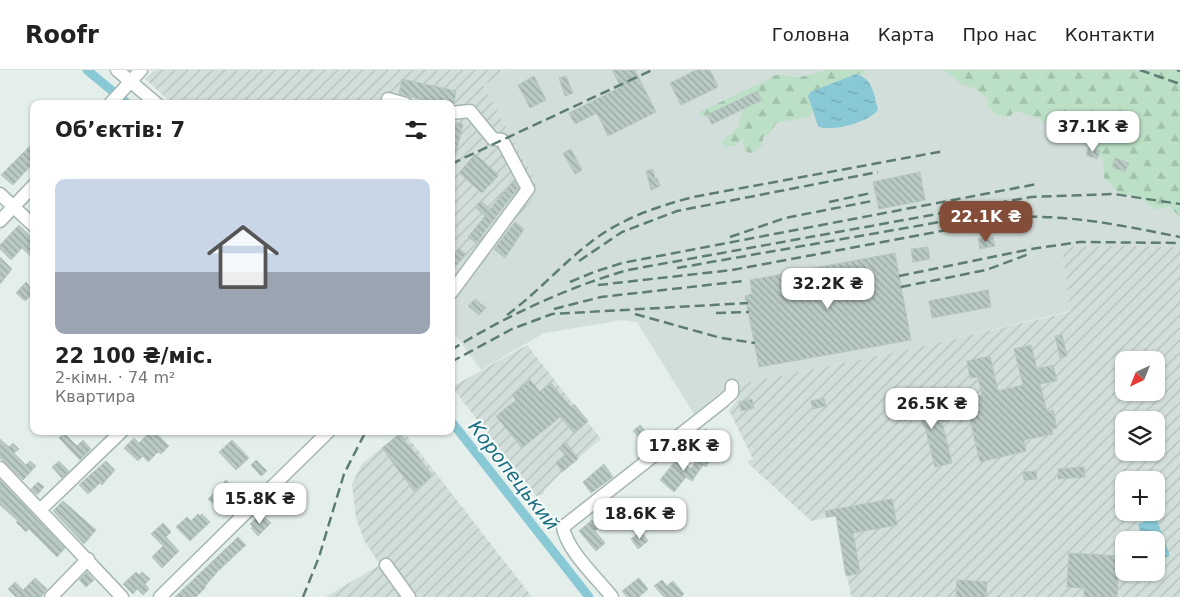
<!DOCTYPE html>
<html lang="uk">
<head>
<meta charset="utf-8">
<style>
	body { margin:0; font-family:"DejaVu Sans",sans-serif; background:#f2f2f2; color:#222; height:100vh; display:flex; flex-direction:column; font-size:19px; white-space:nowrap }
	* { box-sizing:border-box; margin:0 }
	p { font-size:16px; color:#767676 }
	.icon { flex:none; width:28px; height:28px; fill:none; stroke:currentColor; stroke-width:2; stroke-linecap:round; stroke-linejoin:round }
	.map { position:relative; flex:1; overflow:hidden }
	.drawer { position:absolute; left:30px; top:30px; width:425px; height:335px; display:flex; flex-direction:column; background:#fff; border-radius:10px; box-shadow:0 1px 4px #0004 }
	.drawer>* { flex:none }
	.needle { width:32px; rotate:223deg }
	.fabs { position:absolute; left:1115px; top:281px; display:grid; gap:10px }
	.fabs a { display:grid; place-items:center; width:50px; height:50px; border-radius:10px; background:#fff; box-shadow:0 1px 4px #0004; font-size:25px }
	.price { position:absolute; translate:-50% -42px; padding:0 11px; border-radius:10px; background:#fff; color:#222; font-size:16px; line-height:32px; filter:drop-shadow(0 1px 2px #0008) }
	.price::after { content:''; position:absolute; left:50%; top:30px; width:15px; height:11px; margin-left:-8px; background:inherit; clip-path:polygon(0 0,100% 0,50% 100%) }
	.price.selected { background:#834d39; color:#fff }
	ul { padding:0; list-style:none }
	li { display:grid; align-content:center; gap:10px; height:265px; padding:0 25px }
	li span { display:grid; place-items:center; height:155px; border-radius:10px; color:#555 }
	li>.icon { margin-inline-start:auto }
	span .icon { width:90px; height:90px; fill:#fffc; stroke-width:1 }
	li b { font-size:21px }
	h2 { display:flex; justify-content:space-between; align-items:center; height:60px; padding:0 25px; font-size:21px }
	header { display:flex; align-items:center; gap:30px; box-sizing:border-box; height:70px; padding:0 25px; background:#fff; border-bottom:1px solid #e0e0e0 }
	header strong { font-size:24px }
	nav { display:flex; gap:28px; margin-inline-start:auto; font-size:18px }
	.map>svg:first-child { display:block }
	.built { fill:#d2ded9 }
	.industrial { fill:url(#industrial-furrows); fill-rule:evenodd }
	.forest { fill:url(#forest-firs) }
	.water { fill:url(#water-ripples) }
	.lines { fill:none; stroke-linecap:round; stroke-linejoin:round }
	.canal { stroke:#89c9d6; stroke-width:9 }
	.building { fill:url(#building-back-hatch); stroke:#b6c8c1 }
	.minor-casing { stroke:#a6b7b1; stroke-width:15 }
	.minor { stroke:#fff; stroke-width:12 }
	.rail { stroke:#5d7d74; stroke-width:2.5; stroke-dasharray:10 5; stroke-linecap:butt }
	.labels { text-anchor:middle; stroke-width:4.5; stroke-linejoin:round; paint-order:stroke }
	.water-label { font-size:19px; font-style:italic; fill:#186e81; stroke:#f5faf8 }
</style>
</head>
<body>
<header>
<strong>Roofr</strong>
<nav><a>Головна</a><a>Карта</a><a>Про нас</a><a>Контакти</a></nav>
</header>
<div class="map">
<svg width="1180" height="527" viewBox="0 0 1180 527">
	<defs>
		<pattern id="industrial-furrows" width="10" height="10" patternUnits="userSpaceOnUse" patternTransform="scale(1.25)"><rect width="10" height="10" fill="#d2ded9"/><path d="M-1 1l2-2M0 10L10 0M9 11l2-2" fill="none" stroke="#b4c0bb"/></pattern>
		<pattern id="forest-firs" width="22" height="20" patternUnits="userSpaceOnUse" patternTransform="scale(1.25)"><rect width="22" height="20" fill="#bce0c6"/><path d="M5 1l3.5 6h-7zM16 11l3.5 6h-7z" fill="#a1c1ab"/></pattern>
		<pattern id="water-ripples" width="26" height="14" patternUnits="userSpaceOnUse" patternTransform="scale(1.25)"><rect width="26" height="14" fill="#89c9d6"/><path d="M2 4q2-2 4 0t4 0M15 11q2-2 4 0t4 0" fill="none" stroke="#70a5af"/></pattern>
		<pattern id="building-back-hatch" width="6" height="6" patternUnits="userSpaceOnUse" patternTransform="scale(1.25)"><rect width="6" height="6" fill="#b9c9c3"/><path d="M-1 5l2 2M0 0l6 6M5-1l2 2" fill="none" stroke="#96a59f"/></pattern>
	</defs>
	<rect width="100%" height="100%" fill="#e4eeea"/>
	<path class="built" d="M510,0H1180V177H1062L1070,241L902,281L735,315L728,317L694,344L637,252L622,250L544,263L481,300L451,259V233L540,120L483,15Z"/>
	<path class="industrial" d="M154,0H510L483,15L540,120L451,233V34H173L145,9Z
		M1110,176L1180,177V527H851L836,446L811,451L747,392L753,389L729,340L739,328L735,315L902,281L1070,242L1062,177ZM1124,290H1156V322H1124ZM1124,350H1156V382H1124ZM1124,410H1156V442H1124ZM1124,470H1156V502H1124Z
		M527,275L601,369L562,402L544,420L543,424L536,426L452,317Z
		M402,361H403L532,527H325L380,495L364,470L356,448L352,414L362,394Z"/>
	<path class="forest" d="M825,0H866L864,4H855L808,27L813,41L808,47L776,53L771,62L763,67L762,76L751,83L745,81L743,73L745,67L736,75L725,77L722,71L738,58L742,40L762,30L757,21L707,45L702,46L699,42L768,10C778,1 785,6 796,7C804,7 817,3 825,0Z
		M944,0H1177L1180,2V147L1169,136L1156,140L1139,126L1120,124L1104,108L1103,89L1059,55H1048L1038,48L1015,41L1010,46L997,45L988,36V29L974,18L961,14Z"/>
	<path class="water" d="M856,4C873,9 874,24 878,40C869,52 831,63 818,56L808,26L810,22Z
		M1156,447L1170,486L1156,491V470H1143L1138,454Z"/>
	<g class="lines">
		<path class="canal" d="M87,0L128,34
			M451,351L589,527"/>
	</g>
	<path class="building" d="M612,0H635L656,42L608,66L597,43L575,54L569,43L621,17Z
		M696,0H710L718,17L681,35L670,13Z
		M534,6L546,30L530,38L518,15Z
		M566,6L573,23L565,26L559,8Z
		M402,9L456,21L454,34H442L399,24Z
		M757,21L762,30L712,54L707,45Z
		M451,52L463,54L454,92L451,91Z
		M34,72V92L13,115L1,105Z
		M1089,76L1100,81L1097,89L1086,85Z
		M571,79L582,100L575,104L563,83Z
		M475,84L499,105L482,123L459,103Z
		M1115,88L1129,93L1125,102L1112,97Z
		M653,99L655,109L657,108L660,116L651,120L646,101Z
		M920,102L925,130L879,139L873,112Z
		M514,110L518,118L476,173L468,167L485,146L475,137L481,131L490,139Z
		M515,152L524,159L505,188L494,179Z
		M19,155L34,170V189L22,178L11,190L0,179V175Z
		M993,167L995,176L980,179L978,169Z
		M928,177L930,189L913,192L911,179Z
		M459,178L466,184L451,202V187Z
		M895,183L911,270L759,297L745,226L752,224L750,210Z
		M0,187L12,199L0,214Z
		M26,212L34,222L25,231L16,223Z
		M988,220L991,237L932,248L929,231Z
		M475,229L486,238L479,245L468,236Z
		M1062,265L1067,286L1060,288L1055,266Z
		M1031,275L1037,299L1053,295L1057,311L1040,314L1047,342L1053,340L1057,358L1051,359L1053,364L1024,370L1026,381L980,392L965,329L982,325L978,307L970,308L967,291L990,286L998,321L1023,315L1014,279Z
		M530,310L540,322L551,313L571,337L574,334L588,351L574,363L560,347L522,378L496,346L516,330L512,325Z
		M824,328L826,336L813,339L811,331Z
		M752,329L754,338L741,341L739,332Z
		M909,332L911,342L944,334L948,351L942,352L952,393L935,397L925,357H923L921,348L901,351L899,334Z
		M640,355L647,363L640,369L633,361Z
		M706,359L714,369L708,373L700,363Z
		M151,361H154L169,376L161,384L158,382L148,392L143,386L138,391L124,378L134,368L139,373Z
		M64,363L77,376L83,370L91,379L80,390L59,368Z
		M654,363L659,369L651,378L645,369Z
		M400,364L433,406L414,421L382,378Z
		M0,369L9,377L13,373L19,379L14,383L26,395L30,391L36,396L23,410L0,388Z
		M232,370L249,388L236,400L219,382Z
		M566,372L578,389L562,402L556,392L565,385L559,378Z
		M701,382L711,388L706,397L703,395L692,411L686,407L674,422L660,410L677,389L691,399Z
		M256,390L267,401L261,406L251,395Z
		M59,391L69,401L62,408L52,397Z
		M106,391L115,400L102,415L100,413L88,424L79,415Z
		M604,394L613,407L591,423L583,412Z
		M1084,397L1085,407L1058,409V399Z
		M1036,401L1037,409L1024,410L1023,402Z
		M0,410L65,478L57,487L29,459L26,462L16,452L18,451L0,435Z
		M226,410L239,423L221,441L208,429Z
		M38,412L44,417L37,425L31,419Z
		M287,418L303,434L297,441L289,433L286,437L277,428Z
		M892,429L897,455L853,463L860,503L846,506L836,446L827,447L825,441Z
		M63,431L96,460L84,474L53,441Z
		M198,444L200,446L202,444L210,452L190,471L176,457L187,447L191,451Z
		M259,445L261,448L263,446L271,453L258,466L251,458L253,457L250,454Z
		M592,450L598,458L595,461L605,473L596,481L579,461Z
		M163,453L171,462L166,467L179,481L162,498L152,487L163,476L151,464Z
		M641,461L648,471L638,479L631,469Z
		M238,467L246,475L218,501L205,516L206,517L196,527H175Z
		M1069,483L1119,486L1117,527H1084V518L1067,517Z
		M87,502L94,510L86,517L79,510Z
		M136,502L139,505L142,502L150,509L145,514L149,519L143,525L137,519L133,524L123,514Z
		M35,508L47,519L41,527H16L8,519L15,512L23,520Z
		M639,508L648,519L639,527H627L622,521Z
		M662,510L667,516L673,511L684,524L681,527H664L654,516Z
		M957,510L987,512L986,527H956Z"/>
	<g class="lines">
		<defs>
			<path id="minor" d="M117,0L157,34
				M388,29L406,34
				M110,34L141,0
				M451,43L470,41L493,69L502,70L528,119L451,223
				M0,124L34,156
				M0,151L34,115
				M0,398L122,527
				M40,440L122,361
				M386,495L409,527
				M51,527L88,489
				M160,527L329,361
				M612,527C597,508 567,481 563,457L723,331L732,323V316"/>
		</defs>
		<use href="#minor" class="minor-casing"/>
		<use href="#minor" class="minor"/>
		<path class="rail" d="M1140,0L1180,14
			M1177,0L1180,1
			M451,94L652,0
			M829,132L871,123
			M730,167L785,148L872,131
			M579,191L622,162L677,141L878,102
			M677,198L997,142
			M899,206L1031,179L1080,172L1180,173
			M570,212L594,202L622,193L1037,114
			M598,215L732,200L1017,147C1073,145 1125,156 1180,167
			M901,217L986,200L1029,184
			M554,239L601,227L744,211
			M716,243L749,242
			M635,244L721,268L755,273
			M507,245C537,223 562,194 591,172C622,148 656,137 693,127L944,81
			M451,280C504,247 568,217 628,200L1031,127L1114,124L1180,134
			M451,292L512,259L552,244L748,233
			M303,527L319,487L344,404L366,361"/>
	</g>
	<g class="labels">
		<g class="water-label">
			<text transform="translate(514 405) rotate(52)" y="7">Коропецький</text>
		</g>
	</g>
</svg>
<div class="fabs">
<a><svg class="needle" viewBox="-14 -14 28 28"><path d="M0-13l5 13h-10z" fill="#e53935"/><path d="M0 13l5-13h-10z" fill="#767676"/></svg></a>
<a><svg class="icon" aria-label="layers" viewBox="0 0 24 24"><path d="M12 4l9 5-9 5-9-5zM3 14l9 5 9-5"/></svg></a>
<a>+</a>
<a>−</a>
</div>
<b class="price" style="left:1093px;top:83px">37.1K ₴</b>
<b class="price selected" style="left:986px;top:173px">22.1K ₴</b>
<b class="price" style="left:828px;top:240px">32.2K ₴</b>
<b class="price" style="left:932px;top:360px">26.5K ₴</b>
<b class="price" style="left:684px;top:402px">17.8K ₴</b>
<b class="price" style="left:260px;top:455px">15.8K ₴</b>
<b class="price" style="left:640px;top:470px">18.6K ₴</b>
<section class="drawer">
<h2>Об’єктів: 7<svg class="icon" aria-label="filters" viewBox="0 0 24 24"><path d="M4 7h16M4 17h16"/><circle cx="9" cy="7" r="2"/><circle cx="15" cy="17" r="2"/></svg></h2>
<ul>
<li><span style="background:linear-gradient(#c9d6e8 60%,#9aa5b1 0)"><svg class="icon" aria-label="home" viewBox="0 0 24 24"><path d="M3 11l9-7 9 7M6 9v11h12V9"/></svg></span><div><b>22 100 ₴/міс.</b><p>2-кімн. · 74 m²</p><p>Квартира</p></div></li>
</ul>
</section>
</div>
</body>
</html>
